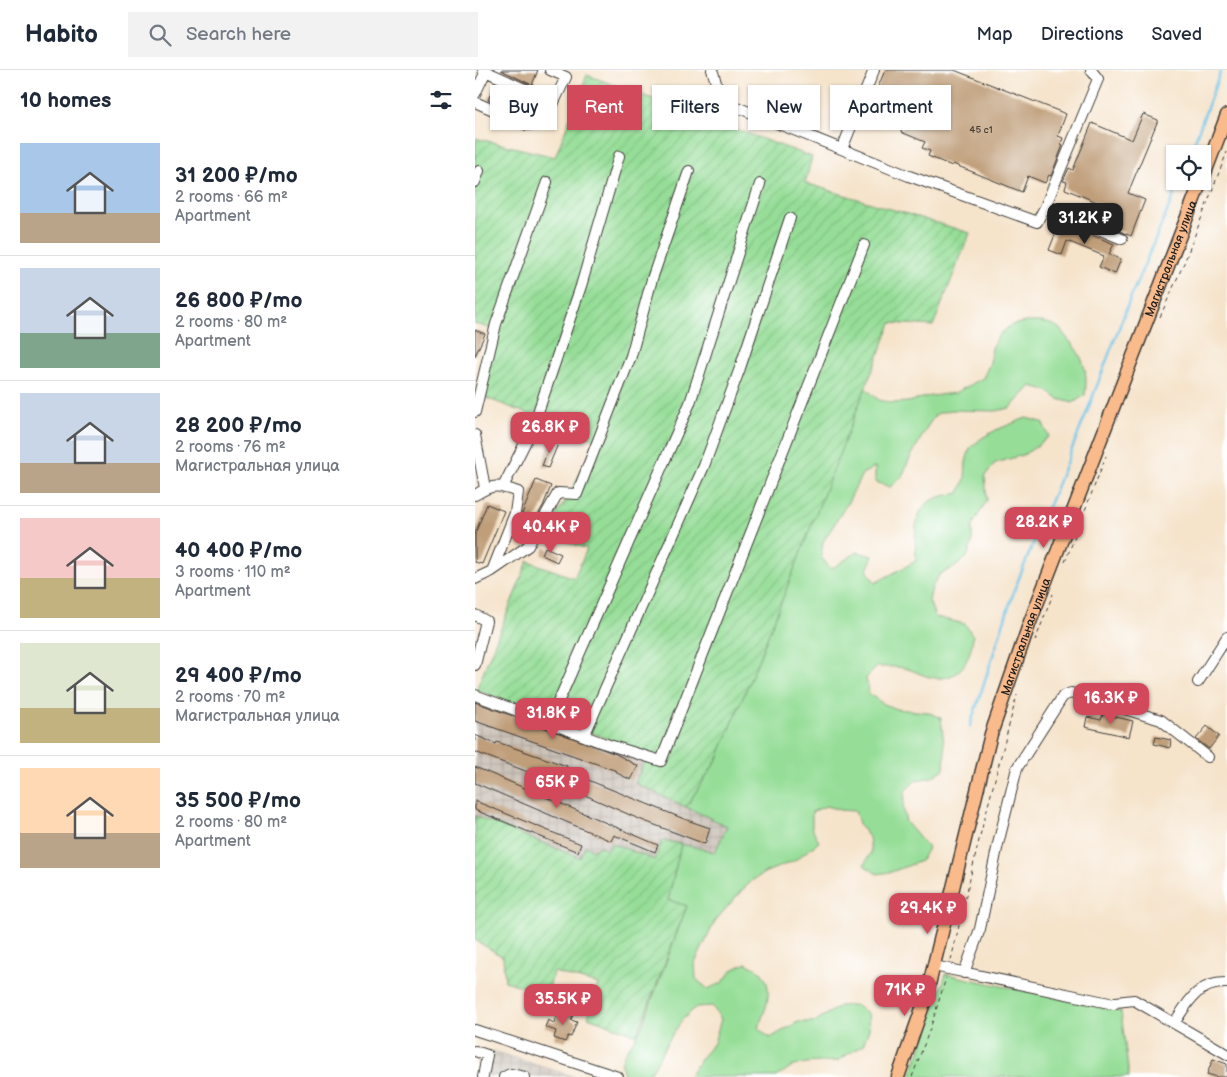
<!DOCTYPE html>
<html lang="en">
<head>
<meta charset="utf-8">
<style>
	body { margin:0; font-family:"Balsamiq Sans",sans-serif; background:#f2f2f3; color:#1f2937; height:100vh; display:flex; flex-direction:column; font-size:19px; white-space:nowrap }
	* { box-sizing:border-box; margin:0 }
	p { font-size:16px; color:#747a83 }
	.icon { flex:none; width:28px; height:28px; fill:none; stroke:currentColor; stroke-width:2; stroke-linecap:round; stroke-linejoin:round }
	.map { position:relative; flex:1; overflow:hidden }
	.drawer { display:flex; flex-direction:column; background:#fff; width:475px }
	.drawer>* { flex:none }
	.guide { position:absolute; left:15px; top:15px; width:475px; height:45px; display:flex; gap:10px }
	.fabs { position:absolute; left:691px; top:75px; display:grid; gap:10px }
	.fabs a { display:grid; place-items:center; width:45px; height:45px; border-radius:0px; background:#fff; box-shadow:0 1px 4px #0004; font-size:25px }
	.price { position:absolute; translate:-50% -42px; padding:0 11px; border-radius:10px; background:#d1495b; color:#fff; font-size:16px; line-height:32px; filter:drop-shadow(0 1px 2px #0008) }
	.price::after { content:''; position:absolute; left:50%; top:30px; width:15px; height:11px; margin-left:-8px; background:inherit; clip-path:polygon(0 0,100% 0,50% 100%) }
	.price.active { background:#222; color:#fff }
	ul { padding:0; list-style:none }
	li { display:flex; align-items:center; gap:15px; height:125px; padding:0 20px }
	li+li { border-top:1px solid #e0e1e3 }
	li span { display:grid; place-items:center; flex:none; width:140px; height:100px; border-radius:0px; color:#555 }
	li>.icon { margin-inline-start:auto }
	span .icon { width:60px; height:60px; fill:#fffc; stroke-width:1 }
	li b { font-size:21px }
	h2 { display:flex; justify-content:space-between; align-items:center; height:60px; padding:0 20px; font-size:21px }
	.chip { padding:0 18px; border-radius:0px; background:#fff; box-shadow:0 1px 4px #0004; font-size:18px; line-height:45px }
	.chip.active { background:#d1495b; color:#fff }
	header { display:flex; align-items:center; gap:30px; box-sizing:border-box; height:70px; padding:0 25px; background:#fff; border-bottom:1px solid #e0e1e3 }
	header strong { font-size:24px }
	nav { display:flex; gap:28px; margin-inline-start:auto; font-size:18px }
	.search { width:350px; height:45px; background:#f2f2f3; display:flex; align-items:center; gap:12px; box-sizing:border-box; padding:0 18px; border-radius:0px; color:#747a83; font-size:19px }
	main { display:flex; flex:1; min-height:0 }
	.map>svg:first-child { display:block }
	.industrial { fill:url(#industrial-grid) }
	.green { fill:#96de98; stroke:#597d5a }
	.garden { fill:url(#garden-furrows); stroke:#597d5a }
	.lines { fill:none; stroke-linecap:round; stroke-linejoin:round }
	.stream { stroke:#69c2e6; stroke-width:2.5 }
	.building { fill:#bf9e79 }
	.minor-casing { stroke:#3d3a36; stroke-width:12 }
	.major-casing { stroke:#3d3a36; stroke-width:15 }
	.path { stroke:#3d3a36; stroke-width:1; stroke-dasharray:4 4; stroke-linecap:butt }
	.minor { stroke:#fff; stroke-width:10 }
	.major { stroke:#fabb8c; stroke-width:12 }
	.labels { text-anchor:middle; stroke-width:4.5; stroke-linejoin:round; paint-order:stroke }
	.number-label { font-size:10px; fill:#453c33 }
	.street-label { font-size:12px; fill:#1c1c1c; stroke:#fff }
</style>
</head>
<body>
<header>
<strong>Habito</strong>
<div class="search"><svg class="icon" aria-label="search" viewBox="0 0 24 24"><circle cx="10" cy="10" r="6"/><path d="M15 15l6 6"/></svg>Search here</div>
<nav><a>Map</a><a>Directions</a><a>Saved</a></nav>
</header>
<main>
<section class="drawer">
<h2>10 homes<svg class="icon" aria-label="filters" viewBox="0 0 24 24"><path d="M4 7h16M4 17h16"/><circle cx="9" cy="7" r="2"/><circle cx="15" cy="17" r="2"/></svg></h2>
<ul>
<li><span style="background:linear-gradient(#a9c7e8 70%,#b9a48a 0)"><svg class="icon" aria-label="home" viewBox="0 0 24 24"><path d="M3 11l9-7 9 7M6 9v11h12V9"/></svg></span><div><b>31 200 ₽/mo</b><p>2 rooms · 66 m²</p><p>Apartment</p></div></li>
<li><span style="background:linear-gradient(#c9d6e8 65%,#7fa58c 0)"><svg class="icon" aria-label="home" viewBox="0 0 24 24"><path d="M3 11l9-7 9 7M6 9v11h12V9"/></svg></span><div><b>26 800 ₽/mo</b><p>2 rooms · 80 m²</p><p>Apartment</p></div></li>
<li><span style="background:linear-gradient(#c9d6e8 70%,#b9a48a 0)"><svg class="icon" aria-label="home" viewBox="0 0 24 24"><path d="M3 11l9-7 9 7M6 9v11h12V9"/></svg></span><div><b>28 200 ₽/mo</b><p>2 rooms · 76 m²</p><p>Магистральная улица</p></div></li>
<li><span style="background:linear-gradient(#f6c9c9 60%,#c2b280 0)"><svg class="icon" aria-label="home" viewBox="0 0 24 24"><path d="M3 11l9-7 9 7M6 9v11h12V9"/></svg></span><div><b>40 400 ₽/mo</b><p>3 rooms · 110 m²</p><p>Apartment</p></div></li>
<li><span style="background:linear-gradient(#dfe7d0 65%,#c2b280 0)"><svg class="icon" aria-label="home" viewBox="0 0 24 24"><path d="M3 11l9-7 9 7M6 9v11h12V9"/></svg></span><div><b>29 400 ₽/mo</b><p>2 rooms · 70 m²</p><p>Магистральная улица</p></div></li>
<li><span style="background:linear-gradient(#ffd9b3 65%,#b9a48a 0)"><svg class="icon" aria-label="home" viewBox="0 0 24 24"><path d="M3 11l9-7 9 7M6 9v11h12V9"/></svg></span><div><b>35 500 ₽/mo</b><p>2 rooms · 80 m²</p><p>Apartment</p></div></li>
</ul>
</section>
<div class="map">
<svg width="752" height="1007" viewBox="0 0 752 1007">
	<defs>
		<pattern id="industrial-grid" width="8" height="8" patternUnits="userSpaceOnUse" patternTransform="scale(1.25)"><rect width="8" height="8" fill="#cbc2b8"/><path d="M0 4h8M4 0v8" fill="none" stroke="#aea69e"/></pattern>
		<pattern id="garden-furrows" width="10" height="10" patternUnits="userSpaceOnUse" patternTransform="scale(1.25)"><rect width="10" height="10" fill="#96de98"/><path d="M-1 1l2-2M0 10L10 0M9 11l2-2" fill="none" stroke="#81be82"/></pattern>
	</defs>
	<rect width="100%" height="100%" fill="#fff"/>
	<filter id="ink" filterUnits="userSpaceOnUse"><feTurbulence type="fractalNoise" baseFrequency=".02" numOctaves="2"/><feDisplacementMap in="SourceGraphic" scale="10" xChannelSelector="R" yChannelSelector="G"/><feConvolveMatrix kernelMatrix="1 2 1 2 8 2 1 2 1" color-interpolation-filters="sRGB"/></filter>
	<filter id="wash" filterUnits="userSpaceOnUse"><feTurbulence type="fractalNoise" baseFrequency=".0096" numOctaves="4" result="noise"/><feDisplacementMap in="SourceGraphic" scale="20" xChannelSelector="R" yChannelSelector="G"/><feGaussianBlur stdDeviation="1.12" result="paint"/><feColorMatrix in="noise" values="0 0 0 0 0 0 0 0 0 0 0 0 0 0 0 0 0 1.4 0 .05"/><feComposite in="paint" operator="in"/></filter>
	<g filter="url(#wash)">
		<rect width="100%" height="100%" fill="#f5e3ca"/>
		<path class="industrial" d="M0,632L170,691L160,713L252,756L240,782L180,791L136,773L132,780H119L105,788L0,746Z
			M17,980L103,1007H13Z"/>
		<path class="green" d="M551,252C561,252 572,251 582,257C586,259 589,265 592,268C609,287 613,300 610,325L598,333L583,329L571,320L556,316L535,338L521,341L476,340L461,344L452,357L433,392L427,407L415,417L400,412V397L387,404L373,432L348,472L346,487L356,499L382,482L398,486L392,500L400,513L441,491C441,472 436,445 454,432C462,426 475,425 484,423L490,409L491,392L495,378L507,368L521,360L551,348L567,352L574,366L562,376L548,385L520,393L510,406L512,430L497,456V473L492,487L480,497L465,504L457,517L454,531L460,547L490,554L498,566C496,587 487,609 462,608C452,608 442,602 433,599C423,596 412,597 402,597L391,608L394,624L407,633L421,639L452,642L466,648L470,683L469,699L457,707L441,710L430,721L428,737L431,752L453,778L446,791L416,802L402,804L389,795L396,782L394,767L385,756L380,741L365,740L351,736L337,742V758L344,772L319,791L291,802L278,810L266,821L240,851L220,893L221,909L233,919L248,912L257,900L271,893C275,896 282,898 285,901C301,919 290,940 283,958L295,968L323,952H339L365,936L380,935L393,943L394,959L388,975L362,991L331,993L316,997L301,1007H214L226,988L239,973L246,949L237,936L221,937L207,950L193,971L178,999L167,1007L150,1006C148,1001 146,995 147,990C147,986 162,965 166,959L212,836L193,830L206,774L240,782L252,756L211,737L243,688L287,581L390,318L404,330L418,333L434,332L449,327L480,323L508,308L515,293L517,278L524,265L536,255Z
			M471,904L646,942L654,1007H434L445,981Z"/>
		<path class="garden" d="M112,5L337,87L330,113L495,163L458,256L416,253L287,581L243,688L211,737L160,713L170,691L171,683L1,620L53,491L99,508L112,479L69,463L95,424L121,370L6,326L18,259L0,254V68L80,87Z
			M0,746L105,788L110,776L119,780L124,776L132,780L136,773L180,790L187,770L206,774L193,830L212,836L162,965L113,947L123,914L79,902L72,924L30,911L28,887L0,870Z"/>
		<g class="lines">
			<path class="stream" d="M715,84L746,0
				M495,656L540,518L610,347L657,224L705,111"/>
		</g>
		<g id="blocks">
			<path class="building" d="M26,0H63L57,15Z
				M410,0H479L591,44L583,66L588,68L586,74L588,75L576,106L574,105L570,113L553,106L547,122L478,94L477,96L453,86L455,81L447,78L450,72L426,62L428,56L393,42Z
				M21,13L63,33L56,48L13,30Z
				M668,44L683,50L653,123L670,130L656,166L622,151L629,135L590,119L592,112L588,111L594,98L598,100L617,53L657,70Z
				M585,152L639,174L634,184L646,189L640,204L624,197L629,186L592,171L587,185L574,180Z
				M0,260L10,264L0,286Z
				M76,371L83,374L73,398L67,396Z
				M61,410L76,416L68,436L56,456L44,451Z
				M12,434L29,441L7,494L0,492V464Z
				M70,477L86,484L82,492L67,485Z
				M0,632L141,684L163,696L156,710L142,703V701L125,695L0,651Z
				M628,644L658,651L654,667L610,657L612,647L626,650Z
				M732,656L744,666L734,679L721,669Z
				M0,665L21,674L22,672L92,696L91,701L209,749L235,758L230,774L164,749L85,714L0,682Z
				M681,667L696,670L695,678L679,674Z
				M0,697L183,775L180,782L139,765L136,771L0,713Z
				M0,731L106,774L103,782L0,740Z
				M91,939L99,942L96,950L102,952L96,967L93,966L90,972L79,968L81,961L70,957L73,950L79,953L82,944L89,947Z
				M738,989L752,994V1007H742L732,1004Z"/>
		</g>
	</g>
	<g filter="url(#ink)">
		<use href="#blocks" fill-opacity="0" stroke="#3d3a36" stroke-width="1"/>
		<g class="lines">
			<defs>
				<path id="minor" d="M8,0L78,32
					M237,0C242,12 242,27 254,34L434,106L562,152L570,137L623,9L616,0
					M0,24L11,1
					M0,32L52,55L69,53L91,7L75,0
					M367,79L399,0
					M0,112L4,101
					M570,137L647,169
					M0,342L21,254L72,112
					M0,365L10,418
					M28,417L58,357L106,216L144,86
					M0,425C19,413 23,415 43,422L40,443L17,501L0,509
					M17,501L53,476L83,423L102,424L156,286L177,209L214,101
					M0,545L11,551L0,595
					M723,612L752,567
					M0,625L128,673L186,691L389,175
					M74,653L215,333L285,114
					M109,666L229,396L265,298L315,148
					M459,896L639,934L641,932L659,930L752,984
					M489,903L505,859L523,774L542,698L588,626L596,623L686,650L733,687
					M700,952C713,932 723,912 752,913
					M0,960L143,1007
					M0,981L12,985L8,1007
					M29,1007L35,1004L50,1007"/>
				<g id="major">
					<path d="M728,108L752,45"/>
					<path id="s1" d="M423,1007L451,927L516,664L555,552L726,111"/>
				</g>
			</defs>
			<use href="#minor" class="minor-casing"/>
			<use href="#major" class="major-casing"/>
			<path class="path" d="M685,247L709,193L752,82
				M590,492L631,386
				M560,571L578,524
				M476,890L505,766L542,625
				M437,1007L456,956L471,908"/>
			<use href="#minor" class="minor"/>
			<use href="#major" class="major"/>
		</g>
	</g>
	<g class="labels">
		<g class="number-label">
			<text x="506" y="63">45 с1</text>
		</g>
		<g class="street-label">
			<text dy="4" stroke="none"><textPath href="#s1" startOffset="864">Магистральная улица</textPath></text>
			<text dy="4" stroke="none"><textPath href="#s1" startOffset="459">Магистральная улица</textPath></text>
		</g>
	</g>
</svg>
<div class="fabs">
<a><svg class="icon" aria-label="locate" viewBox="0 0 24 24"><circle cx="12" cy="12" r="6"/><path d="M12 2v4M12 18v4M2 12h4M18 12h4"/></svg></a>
</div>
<b class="price active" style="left:610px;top:175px">31.2K ₽</b>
<b class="price" style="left:75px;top:384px">26.8K ₽</b>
<b class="price" style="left:569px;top:479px">28.2K ₽</b>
<b class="price" style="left:76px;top:484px">40.4K ₽</b>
<b class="price" style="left:636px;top:655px">16.3K ₽</b>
<b class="price" style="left:78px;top:670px">31.8K ₽</b>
<b class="price" style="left:82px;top:739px">65K ₽</b>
<b class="price" style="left:453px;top:865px">29.4K ₽</b>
<b class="price" style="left:430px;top:947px">71K ₽</b>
<b class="price" style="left:88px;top:956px">35.5K ₽</b>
<div class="guide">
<a class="chip">Buy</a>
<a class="chip active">Rent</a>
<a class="chip">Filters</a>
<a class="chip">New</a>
<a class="chip">Apartment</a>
</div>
</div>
</main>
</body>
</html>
